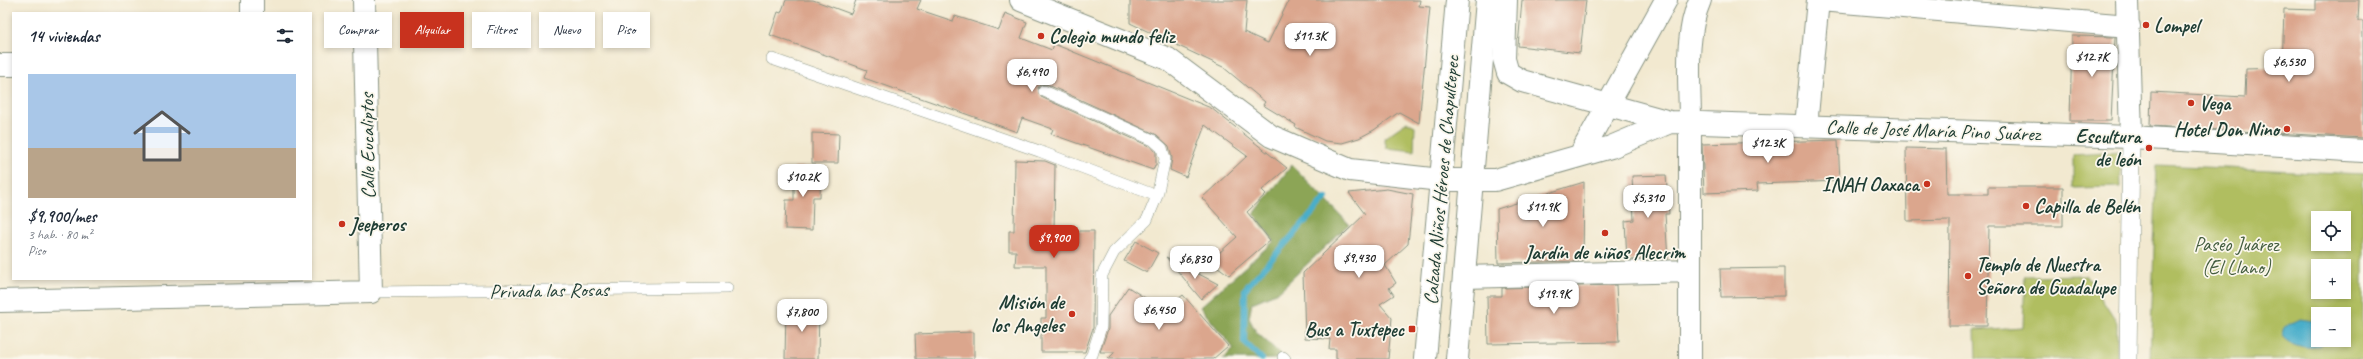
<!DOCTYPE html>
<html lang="es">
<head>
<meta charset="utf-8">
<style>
	body { margin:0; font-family:Caveat,sans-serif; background:#f2f2f3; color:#1f2937; height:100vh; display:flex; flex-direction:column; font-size:15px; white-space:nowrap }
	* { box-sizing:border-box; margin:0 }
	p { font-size:13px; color:#747a83 }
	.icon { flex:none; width:22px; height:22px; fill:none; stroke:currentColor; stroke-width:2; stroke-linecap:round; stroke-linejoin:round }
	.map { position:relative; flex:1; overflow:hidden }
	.panel { position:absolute; left:12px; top:12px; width:300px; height:268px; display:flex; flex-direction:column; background:#fff; border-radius:0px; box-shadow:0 2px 6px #0003 }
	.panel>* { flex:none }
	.hud { position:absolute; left:324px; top:12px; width:380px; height:36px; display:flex; gap:8px }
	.buttons { position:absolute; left:2311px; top:211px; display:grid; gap:8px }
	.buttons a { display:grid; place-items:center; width:40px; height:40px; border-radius:0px; background:#fff; box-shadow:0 2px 6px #0003; font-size:20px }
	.price { position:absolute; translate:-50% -34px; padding:0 9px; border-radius:8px; background:#fff; color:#222; font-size:13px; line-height:26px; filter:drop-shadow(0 1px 2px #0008) }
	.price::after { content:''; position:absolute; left:50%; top:24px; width:12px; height:9px; margin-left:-6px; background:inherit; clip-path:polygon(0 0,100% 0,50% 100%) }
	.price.current { background:#c8321e; color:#fff }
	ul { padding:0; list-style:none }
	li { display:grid; align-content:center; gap:8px; height:212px; padding:0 16px }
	li span { display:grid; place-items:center; height:124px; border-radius:0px; color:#555 }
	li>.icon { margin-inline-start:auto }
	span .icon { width:72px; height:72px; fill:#fffc; stroke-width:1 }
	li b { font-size:17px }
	h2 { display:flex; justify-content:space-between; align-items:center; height:48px; padding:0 16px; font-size:17px }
	.tag { padding:0 14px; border-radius:0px; background:#fff; box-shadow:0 2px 6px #0003; font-size:14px; line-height:36px }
	.tag.current { background:#c8321e; color:#fff }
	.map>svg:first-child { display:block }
	.green { fill:#b0be60; stroke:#687e4a; fill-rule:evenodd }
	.forest { fill:#8ca556; stroke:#567145 }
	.water { fill:#4aaeca; stroke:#34767f }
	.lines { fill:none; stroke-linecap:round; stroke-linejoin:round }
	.stream { stroke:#4aaeca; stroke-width:6 }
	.building { fill:#dba68d }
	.service-casing { stroke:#889382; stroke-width:12 }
	.pedestrian-casing { stroke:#889382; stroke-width:18 }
	.minor-casing { stroke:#889382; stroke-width:24 }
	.secondary-casing { stroke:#889382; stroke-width:24 }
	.primary-casing { stroke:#889382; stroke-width:24 }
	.service { stroke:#fff; stroke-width:11 }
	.pedestrian { stroke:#fff; stroke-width:17 }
	.minor { stroke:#fff; stroke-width:22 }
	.secondary { stroke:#fff; stroke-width:22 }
	.primary { stroke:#fff; stroke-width:22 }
	.poi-dot { fill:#c8321e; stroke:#fbf7ec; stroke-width:1.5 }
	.labels { text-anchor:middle; stroke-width:3.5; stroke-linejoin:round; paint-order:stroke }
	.poi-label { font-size:20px; font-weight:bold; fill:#1f3d34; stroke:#fbf7ec; text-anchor:start }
	.street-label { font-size:20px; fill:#1f3d34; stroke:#fbf7ec }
	.park-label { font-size:20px; fill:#435d3f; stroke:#fbf7ec }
</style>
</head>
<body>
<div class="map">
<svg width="2363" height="359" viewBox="0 0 2363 359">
	<rect width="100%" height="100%" fill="#fbf7ec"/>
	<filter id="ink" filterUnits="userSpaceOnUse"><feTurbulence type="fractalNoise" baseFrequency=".025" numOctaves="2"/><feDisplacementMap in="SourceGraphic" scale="8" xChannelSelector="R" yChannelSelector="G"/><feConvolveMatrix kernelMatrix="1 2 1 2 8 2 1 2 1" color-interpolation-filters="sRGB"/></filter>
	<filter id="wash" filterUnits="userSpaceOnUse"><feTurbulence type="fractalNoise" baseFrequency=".012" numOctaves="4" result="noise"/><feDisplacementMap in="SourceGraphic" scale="16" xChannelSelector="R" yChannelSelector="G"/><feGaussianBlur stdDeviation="0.9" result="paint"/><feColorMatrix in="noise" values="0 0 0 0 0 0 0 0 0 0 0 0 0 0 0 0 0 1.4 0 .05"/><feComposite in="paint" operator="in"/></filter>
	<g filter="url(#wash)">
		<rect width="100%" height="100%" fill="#f2e9d0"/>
		<path class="green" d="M1407,122L1415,126L1414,151L1387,148L1384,138Z
			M2120,152L2121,187L2073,188V155Z
			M2157,165L2363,174V359H2150ZM2318,218H2344V244H2318ZM2318,266H2344V292H2318ZM2318,314H2344V340H2318Z
			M2086,275L2117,323V359H1976L1975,330L2023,327L2025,276Z"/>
		<path class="forest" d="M1292,165L1349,224L1278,292L1252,303L1249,318L1256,332L1286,359H1223L1234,349L1200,307L1274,241L1254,214Z"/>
		<path class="water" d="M2300,319L2313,321L2318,324V340H2324C2321,359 2251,337 2300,319Z"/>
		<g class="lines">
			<path class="stream" d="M1262,359L1244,342L1245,289L1326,198"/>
		</g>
		<g id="blocks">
			<path class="building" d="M786,0H813L851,14L856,0H921L917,9L953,21L955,16L999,30L1005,13L1027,22L1021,38L1052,50L1054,44L1211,108L1287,168L1262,190L1266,194L1247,212L1270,240L1229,275L1210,261L1237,237L1202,198L1247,156L1205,125L1186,177L1170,170L1172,158L1169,146L1157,135L1046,84L1040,85L1038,88L1041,97L1149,146L1156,152V165H1155L1153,170L1051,134L1053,129L1022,118L1017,132L864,78L867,70L770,35L778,12L781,13Z
				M1130,0H1247L1244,32L1268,43L1289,0H1420L1419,6L1430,7L1419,123L1399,112L1374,130L1359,138L1342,143L1325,141L1295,127L1296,125L1263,105L1265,102L1223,67L1130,23Z
				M1522,0H1586L1580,53L1518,46Z
				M2316,0H2359L2358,21H2363V138L2150,126L2151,92L2245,97L2246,69L2282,68L2284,9L2316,10Z
				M2072,36L2115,37L2111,121H2070Z
				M812,133L839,134L838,163H812Z
				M1838,140L1840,181L1757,184L1758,191L1704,193L1702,144Z
				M1906,148L1946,149L1947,194H1988V187H2063V226H1989L1987,326H1949L1950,220L1907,221Z
				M1015,160L1045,161L1055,165L1054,231H1094L1093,328L1085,352H1041V318H1046V266H1015L1016,251H1009V231H1014Z
				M794,167H821L820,197H813L812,230L785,229L786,200H794Z
				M1666,175L1669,214H1665L1668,259L1627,260L1625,221L1634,220L1632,176Z
				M1584,182L1583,261L1498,263L1497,209Z
				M1387,189L1413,194L1408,244L1385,265L1396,283L1389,288L1394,295L1380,304L1392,318L1388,359H1336V349H1329L1330,339L1305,338L1303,273L1365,214L1349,193Z
				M1136,241L1158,253L1147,273L1124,261Z
				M1166,257L1218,284L1201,299Z
				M1784,268V296L1721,297L1720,269Z
				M1616,285L1619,342L1488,344L1487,296H1502V288Z
				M1128,287L1156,305L1162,312L1183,295L1228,346L1213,359H1108L1115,352H1100L1108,329V316Z
				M786,307H819L818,359H785Z
				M974,332V359H916L915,334Z"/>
		</g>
	</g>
	<g filter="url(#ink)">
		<use href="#blocks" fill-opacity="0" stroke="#889382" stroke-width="1"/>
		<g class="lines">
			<defs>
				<path id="service" d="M772,59L1039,151L1157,196
					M1044,91L1153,140L1162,148L1165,159L1157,196L1147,220L1114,252L1102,275L1101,327L1092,355L1089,359
					M371,292L727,288
					M1283,357L1285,359"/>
				<path id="pedestrian" d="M2128,359L2131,137"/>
				<path id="minor" d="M252,0V13
					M1820,0L2129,26
					M2127,0L2131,137
					M0,65H13
					M1806,126L1818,0
					M1464,277L1690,271
					M0,301L371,292L364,0
					M1690,359V121"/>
				<path id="secondary" d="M1021,0L1168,59L1271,136L1350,170L1441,180H1495L1611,147L1670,122L2131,137L2363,151
					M1506,0L1504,59L1508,73L1522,81L1670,122
					M1690,121C1690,82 1684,37 1700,0
					M1580,155L1666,0"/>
				<path id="primary" d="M1425,359L1457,0
					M1457,359L1487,0"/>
			</defs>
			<use href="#service" class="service-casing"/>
			<use href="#pedestrian" class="pedestrian-casing"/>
			<use href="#minor" class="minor-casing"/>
			<use href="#secondary" class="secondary-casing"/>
			<use href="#primary" class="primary-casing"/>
			<use href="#service" class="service"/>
			<use href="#pedestrian" class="pedestrian"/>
			<use href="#minor" class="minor"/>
			<use href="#secondary" class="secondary"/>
			<use href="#primary" class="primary"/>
		</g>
	</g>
	<g class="poi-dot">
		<circle cx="2146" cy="25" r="4"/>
		<circle cx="1041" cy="36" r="4"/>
		<circle cx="2191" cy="103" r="4"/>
		<circle cx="2287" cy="129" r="4"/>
		<circle cx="2149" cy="148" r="4"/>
		<circle cx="1927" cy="184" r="4"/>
		<circle cx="2026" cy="206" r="4"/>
		<circle cx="342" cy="224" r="4"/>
		<circle cx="1605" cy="233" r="4"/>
		<circle cx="1968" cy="276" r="4"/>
		<circle cx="1072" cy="314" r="4"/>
		<rect x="1408" y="325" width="8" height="8" rx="2"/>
	</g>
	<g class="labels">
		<g class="poi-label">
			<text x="2154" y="32">Lompel</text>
			<text x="1049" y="43">Colegio mundo feliz</text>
			<text x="2199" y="110">Vega</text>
			<text x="2279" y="136" text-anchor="end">Hotel Don Nino</text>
			<text x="2141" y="143" text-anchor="end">Escultura<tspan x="2141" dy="23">de león</tspan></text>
			<text x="1919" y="191" text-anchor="end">INAH Oaxaca</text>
			<text x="2034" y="213">Capilla de Belén</text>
			<text x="350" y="231">Jeeperos</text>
			<text x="1605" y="259" text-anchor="middle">Jardín de niños Alecrim</text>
			<text x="1976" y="271">Templo de Nuestra<tspan x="1976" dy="23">Señora de Guadalupe</tspan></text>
			<text x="1064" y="309" text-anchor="end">Misión de<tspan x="1064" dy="23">los Angeles</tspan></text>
			<text x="1404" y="336" text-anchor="end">Bus a Tuxtepec</text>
		</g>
		<g class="street-label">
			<text transform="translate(1933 130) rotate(2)" y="7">Calle de José María Pino Suárez</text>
			<text transform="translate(367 146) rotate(-91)" y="7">Calle Eucaliptos</text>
			<text transform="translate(1441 180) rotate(-85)" y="7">Calzada Niños Héroes de Chapultepec</text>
			<text transform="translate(549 290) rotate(-1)" y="7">Privada las Rosas</text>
		</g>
		<g class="park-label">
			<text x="2236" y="251">Paséo Juárez<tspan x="2236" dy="23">(El Llano)</tspan></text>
		</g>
	</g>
</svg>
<div class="buttons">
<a><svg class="icon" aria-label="locate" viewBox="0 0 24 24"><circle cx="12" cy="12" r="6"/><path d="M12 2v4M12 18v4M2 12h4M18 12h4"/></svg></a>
<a>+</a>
<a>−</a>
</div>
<b class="price" style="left:1310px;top:57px">$11.3K</b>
<b class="price" style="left:2092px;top:78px">$12.7K</b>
<b class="price" style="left:2289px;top:83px">$6,530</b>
<b class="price" style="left:1032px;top:93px">$6,490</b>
<b class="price" style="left:1768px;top:164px">$12.3K</b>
<b class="price" style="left:803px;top:198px">$10.2K</b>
<b class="price" style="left:1648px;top:219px">$5,310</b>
<b class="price" style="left:1543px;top:228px">$11.9K</b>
<b class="price current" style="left:1054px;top:259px">$9,900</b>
<b class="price" style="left:1359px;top:279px">$9,430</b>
<b class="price" style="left:1195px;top:280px">$6,830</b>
<b class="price" style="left:1554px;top:315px">$19.9K</b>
<b class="price" style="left:1159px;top:331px">$6,450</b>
<b class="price" style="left:802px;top:333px">$7,800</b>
<div class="hud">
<a class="tag">Comprar</a>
<a class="tag current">Alquilar</a>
<a class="tag">Filtros</a>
<a class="tag">Nuevo</a>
<a class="tag">Piso</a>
</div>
<section class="panel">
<h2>14 viviendas<svg class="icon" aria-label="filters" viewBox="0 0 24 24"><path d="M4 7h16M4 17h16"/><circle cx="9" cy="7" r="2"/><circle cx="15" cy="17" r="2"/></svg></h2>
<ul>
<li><span style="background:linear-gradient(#a9c7e8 60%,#b9a48a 0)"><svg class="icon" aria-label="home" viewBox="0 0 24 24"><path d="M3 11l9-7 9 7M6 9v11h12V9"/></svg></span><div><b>$9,900/mes</b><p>3 hab. · 80 m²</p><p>Piso</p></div></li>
</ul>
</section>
</div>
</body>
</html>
